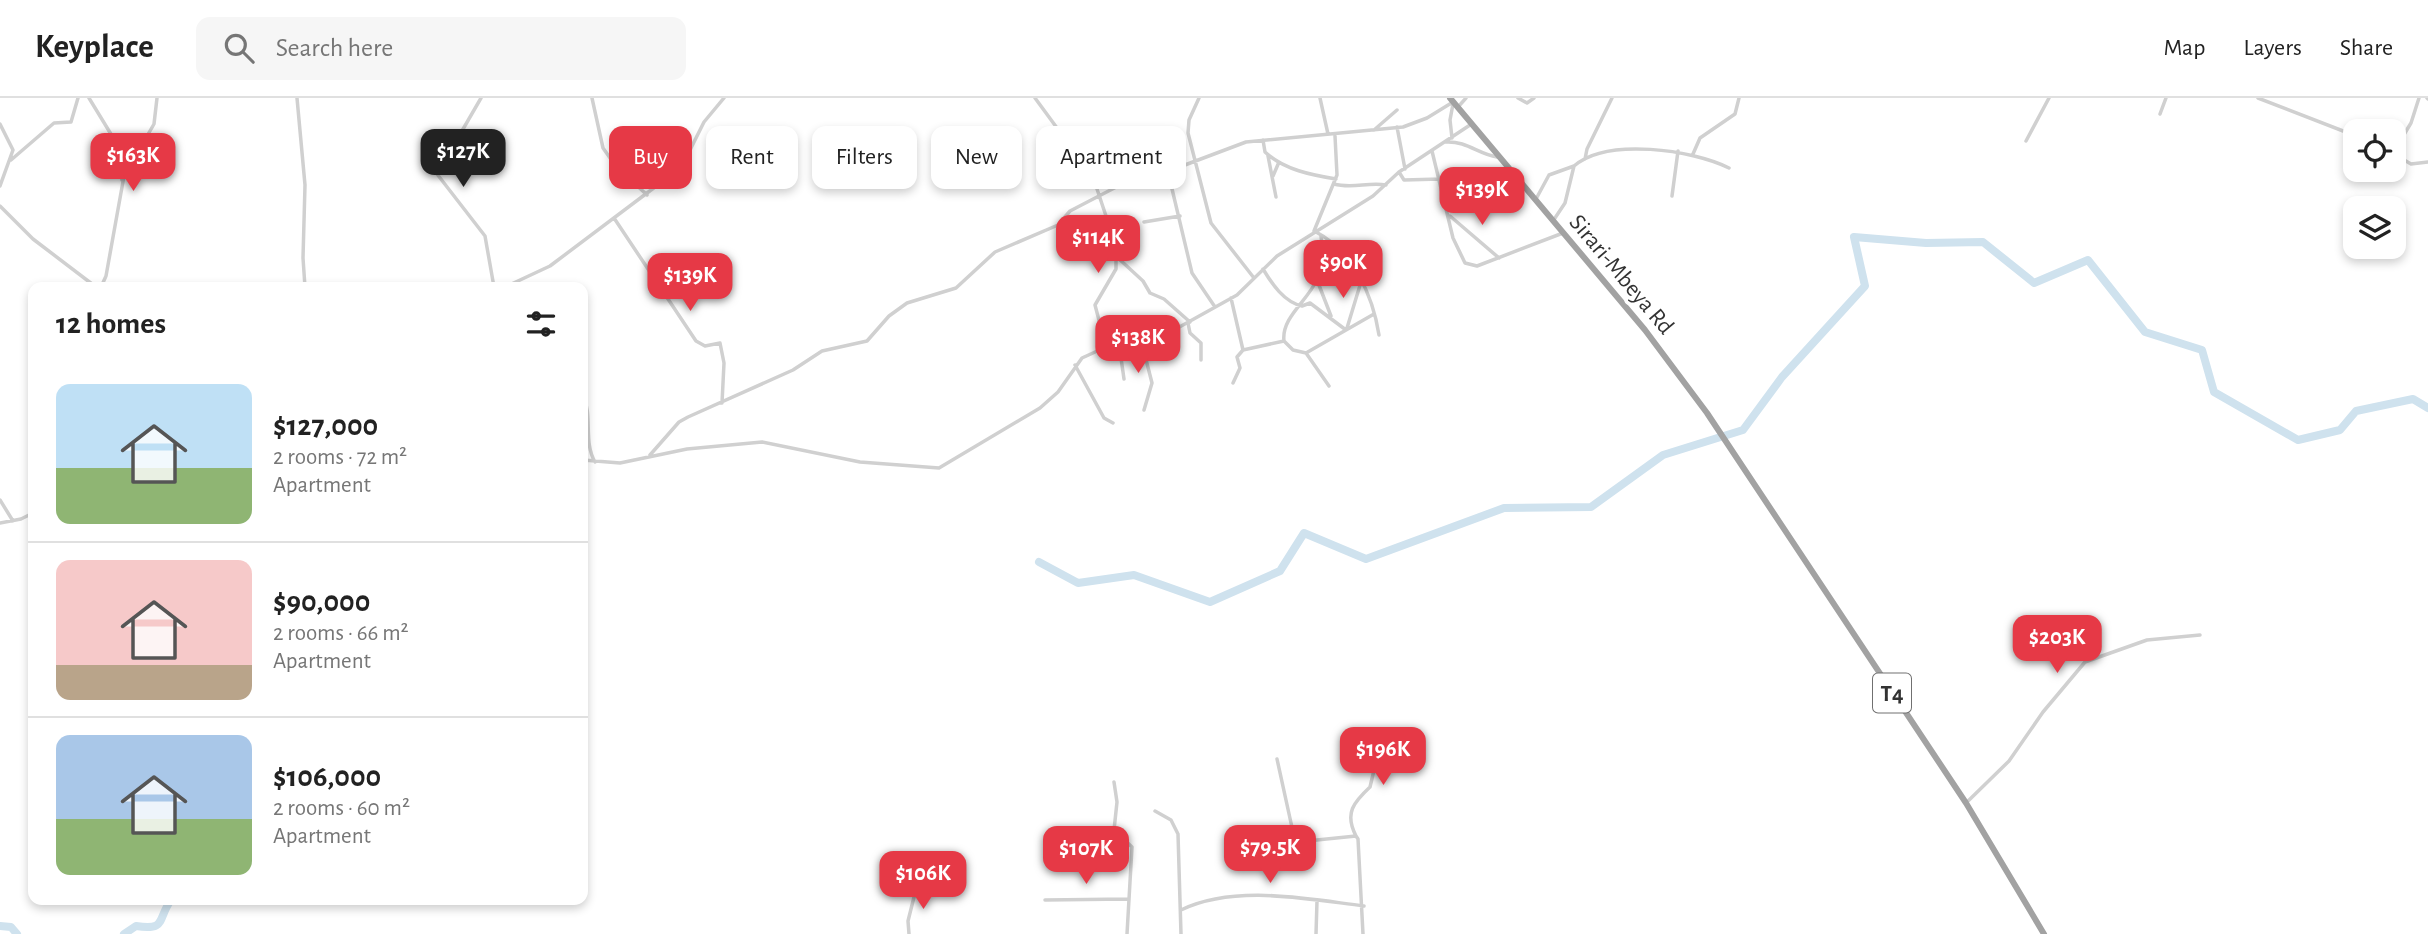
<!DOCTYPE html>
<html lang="en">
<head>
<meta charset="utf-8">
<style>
	body { margin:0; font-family:"Alegreya Sans",sans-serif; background:#f6f6f6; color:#222; height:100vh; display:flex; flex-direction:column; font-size:26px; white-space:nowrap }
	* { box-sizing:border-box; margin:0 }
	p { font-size:23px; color:#767676 }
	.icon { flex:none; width:38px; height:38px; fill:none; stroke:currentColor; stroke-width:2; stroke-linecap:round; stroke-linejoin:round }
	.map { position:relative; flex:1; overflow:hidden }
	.sheet { position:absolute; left:28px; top:184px; width:560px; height:623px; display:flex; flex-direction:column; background:#fff; border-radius:14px; box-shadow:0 4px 10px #0003 }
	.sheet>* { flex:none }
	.hud { position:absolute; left:609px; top:28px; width:665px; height:63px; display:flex; gap:14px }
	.controls { position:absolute; left:2343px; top:21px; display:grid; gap:14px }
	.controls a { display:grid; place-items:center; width:63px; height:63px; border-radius:14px; background:#fff; box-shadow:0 4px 10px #0003; font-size:35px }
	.price { position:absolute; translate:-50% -60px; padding:0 16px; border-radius:14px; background:#e63946; color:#fff; font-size:23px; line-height:46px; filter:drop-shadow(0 2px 4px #0008) }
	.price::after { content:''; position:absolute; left:50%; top:42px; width:21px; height:16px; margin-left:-10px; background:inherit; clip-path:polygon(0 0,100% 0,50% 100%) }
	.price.current { background:#222; color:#fff }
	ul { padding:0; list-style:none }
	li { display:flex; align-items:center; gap:21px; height:175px; padding:0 28px }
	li+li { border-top:2px solid #e0e0e0 }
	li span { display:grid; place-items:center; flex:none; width:196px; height:140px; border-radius:14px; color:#555 }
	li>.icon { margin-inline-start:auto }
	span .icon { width:84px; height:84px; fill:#fffc; stroke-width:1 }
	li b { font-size:30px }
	h2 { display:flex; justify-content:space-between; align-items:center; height:84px; padding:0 28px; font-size:30px }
	.chip { padding:0 24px; border-radius:14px; background:#fff; box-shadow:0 4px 10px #0003; font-size:24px; line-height:63px }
	.chip.current { background:#e63946; color:#fff }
	header { display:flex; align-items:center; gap:42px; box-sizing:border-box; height:98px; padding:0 35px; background:#fff; border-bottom:2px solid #e0e0e0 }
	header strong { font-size:33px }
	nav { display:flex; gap:38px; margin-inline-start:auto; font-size:24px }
	.search { width:490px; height:63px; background:#f6f6f6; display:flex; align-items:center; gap:18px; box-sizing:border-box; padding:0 24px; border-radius:14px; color:#767676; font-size:26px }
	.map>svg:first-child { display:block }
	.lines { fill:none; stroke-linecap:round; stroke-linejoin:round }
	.river { stroke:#cfe2ee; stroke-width:8 }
	.minor { stroke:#d0d0d0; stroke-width:3.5 }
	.trunk { stroke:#a2a2a2; stroke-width:6 }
	.labels { text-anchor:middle; stroke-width:7; stroke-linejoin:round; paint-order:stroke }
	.shield { fill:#fff; stroke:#707070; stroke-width:2 }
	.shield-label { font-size:23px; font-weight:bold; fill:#333 }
	.street-label { font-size:24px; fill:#333; stroke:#fff }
</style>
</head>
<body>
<header>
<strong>Keyplace</strong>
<div class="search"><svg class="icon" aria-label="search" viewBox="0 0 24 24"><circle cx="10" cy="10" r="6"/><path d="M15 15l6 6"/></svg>Search here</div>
<nav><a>Map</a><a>Layers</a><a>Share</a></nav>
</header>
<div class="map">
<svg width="2428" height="836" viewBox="0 0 2428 836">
	<rect width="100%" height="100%" fill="#fff"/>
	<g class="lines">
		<path class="river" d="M1039,464L1078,485L1134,477L1210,504L1280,473L1304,435L1366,461L1504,410L1591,409L1663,357L1743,332L1782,279L1865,188L1854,139L1926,145L1983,144L2034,185L2088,162L2145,234L2202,252L2214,294L2298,342L2340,332L2356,313L2413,301L2428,310
			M0,828L11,829L17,836
			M124,836L136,828C167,833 157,821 171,802"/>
		<path class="minor" d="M89,0L117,46L122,82
			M297,0L305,87L303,160L305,189
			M481,0L437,76L485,138L494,189
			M592,0L603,50L615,67L647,97
			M1035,0L1093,79L1116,148V171L1095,207L1106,249
			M1199,0L1189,22L1188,35L1211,125L1254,180
			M1320,0L1328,36
			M1518,0L1527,5L1534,0
			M2258,0L2356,38
			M2427,0L2428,1
			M1458,9L1466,0
			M2160,16L2166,0
			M0,26L13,52L0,88
			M1397,29L1405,71
			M1374,32L1397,12
			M1452,40L1450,22L1453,6
			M1263,42L1265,54C1284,72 1312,77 1336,81
			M2026,43L2049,0
			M1446,44C1467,43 1478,56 1497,59
			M1078,53L1123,85
			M1432,53L1453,140L1465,165L1477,168L1563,135
			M2394,53L2411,25L2419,0
			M1693,56L1700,40L1735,16L1739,0
			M2394,56L2411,66L2428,64
			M1268,58L1276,99
			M1585,61L1587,51L1612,0
			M11,62L54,25L71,24L78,0
			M1168,74L1192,175L1215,209
			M1399,74L1404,82L1440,81
			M1273,78L1279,64
			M1334,86C1352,91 1368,84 1386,87
			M1672,98L1678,53
			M1444,100L1494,73H1510
			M1536,101L1549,77L1574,68
			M0,108L33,141L96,189
			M1450,118L1499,160
			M614,120L696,243L705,248L720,245L724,265L722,305
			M1553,123L1565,105L1574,68C1607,39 1693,52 1729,70
			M1144,124L1180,118
			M1314,133L1337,77L1335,38
			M1316,134C1353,153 1373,198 1379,237
			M1118,160L1143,183L1150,195L1164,201L1190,224
			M1263,171C1272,186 1284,204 1302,208L1310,205L1346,232
			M1317,182L1331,218
			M101,189L106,178L124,78L154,26L157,0
			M505,189L550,168L663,83L689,54L704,24L724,0
			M1231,200L1243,252L1284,243L1293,252L1306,255L1329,288
			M1188,225L1190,235L1201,245V262
			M1347,230L1361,184
			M1141,242L1152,285L1144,312
			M1284,243C1281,219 1309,202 1317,181C1323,169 1323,152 1321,138
			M1119,246L1124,281
			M1306,255L1374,216
			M1075,267L1104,320L1113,325
			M1233,285L1240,270L1237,259L1243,252
			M583,297C593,319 583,343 595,364
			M650,357L679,324L688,319L793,272L822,253L867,243L889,218L907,205L956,190L995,154L1058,127L1070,113L1124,85L1153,79L1246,44L1403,29L1427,20L1453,4
			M583,362L620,365L687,351L762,344L860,364L939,370L1040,310L1058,294L1082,260L1106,249L1165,237L1237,197L1277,158L1373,98L1399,74L1470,27
			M0,402L13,423
			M0,425L21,421L33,415
			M1277,661L1293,734L1307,743L1356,738L1358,741L1363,836
			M1114,684L1117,704L1114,732L1132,749L1127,836
			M1966,705L2009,663L2043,614L2085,564L2147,542L2200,537
			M1155,713L1171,722L1178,736L1181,836
			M1356,738C1344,715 1354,704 1370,689L1375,668L1383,661V641
			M1045,802L1128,801
			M1181,812C1235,786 1307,801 1364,808
			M909,836L908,823L916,791
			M1316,836L1317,803"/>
		<path class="trunk" d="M1450,0L1645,232L1707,315L1966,705L2044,836"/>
	</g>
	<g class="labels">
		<rect class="shield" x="1873" y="575.5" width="38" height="39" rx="5"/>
		<g class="shield-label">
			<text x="1892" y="603">T4</text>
		</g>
		<g class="street-label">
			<text transform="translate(1622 176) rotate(50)" y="8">Sirari-Mbeya Rd</text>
		</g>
	</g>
</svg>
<div class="controls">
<a><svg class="icon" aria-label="locate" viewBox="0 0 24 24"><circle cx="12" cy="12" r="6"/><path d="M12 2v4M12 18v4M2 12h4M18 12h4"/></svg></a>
<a><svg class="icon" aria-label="layers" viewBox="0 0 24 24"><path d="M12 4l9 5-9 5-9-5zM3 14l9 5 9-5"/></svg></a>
</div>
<b class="price current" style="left:463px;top:91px">$127K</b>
<b class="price" style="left:133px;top:95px">$163K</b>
<b class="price" style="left:1482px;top:129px">$139K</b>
<b class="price" style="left:1098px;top:177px">$114K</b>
<b class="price" style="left:1343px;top:202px">$90K</b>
<b class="price" style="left:690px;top:215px">$139K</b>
<b class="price" style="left:1138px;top:277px">$138K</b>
<b class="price" style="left:2057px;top:577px">$203K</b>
<b class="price" style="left:1383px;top:689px">$196K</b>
<b class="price" style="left:1270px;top:787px">$79.5K</b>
<b class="price" style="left:1086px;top:788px">$107K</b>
<b class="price" style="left:923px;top:813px">$106K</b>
<div class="hud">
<a class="chip current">Buy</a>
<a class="chip">Rent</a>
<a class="chip">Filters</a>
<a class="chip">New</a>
<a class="chip">Apartment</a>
</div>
<section class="sheet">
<h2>12 homes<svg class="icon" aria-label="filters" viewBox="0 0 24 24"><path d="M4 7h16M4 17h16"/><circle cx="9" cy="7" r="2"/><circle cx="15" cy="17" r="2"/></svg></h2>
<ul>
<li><span style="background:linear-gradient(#bfe0f5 60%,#8fb573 0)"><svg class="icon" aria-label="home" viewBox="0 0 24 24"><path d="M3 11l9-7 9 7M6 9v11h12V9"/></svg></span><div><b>$127,000</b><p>2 rooms · 72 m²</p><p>Apartment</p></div></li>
<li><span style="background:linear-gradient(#f6c9c9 75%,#b9a48a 0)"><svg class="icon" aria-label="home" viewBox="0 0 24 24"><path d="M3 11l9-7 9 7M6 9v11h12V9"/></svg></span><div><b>$90,000</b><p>2 rooms · 66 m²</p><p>Apartment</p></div></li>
<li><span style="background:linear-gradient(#a9c7e8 60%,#8fb573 0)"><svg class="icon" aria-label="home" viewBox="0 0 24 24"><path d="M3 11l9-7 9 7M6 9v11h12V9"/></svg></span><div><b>$106,000</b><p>2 rooms · 60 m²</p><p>Apartment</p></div></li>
</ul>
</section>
</div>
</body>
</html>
